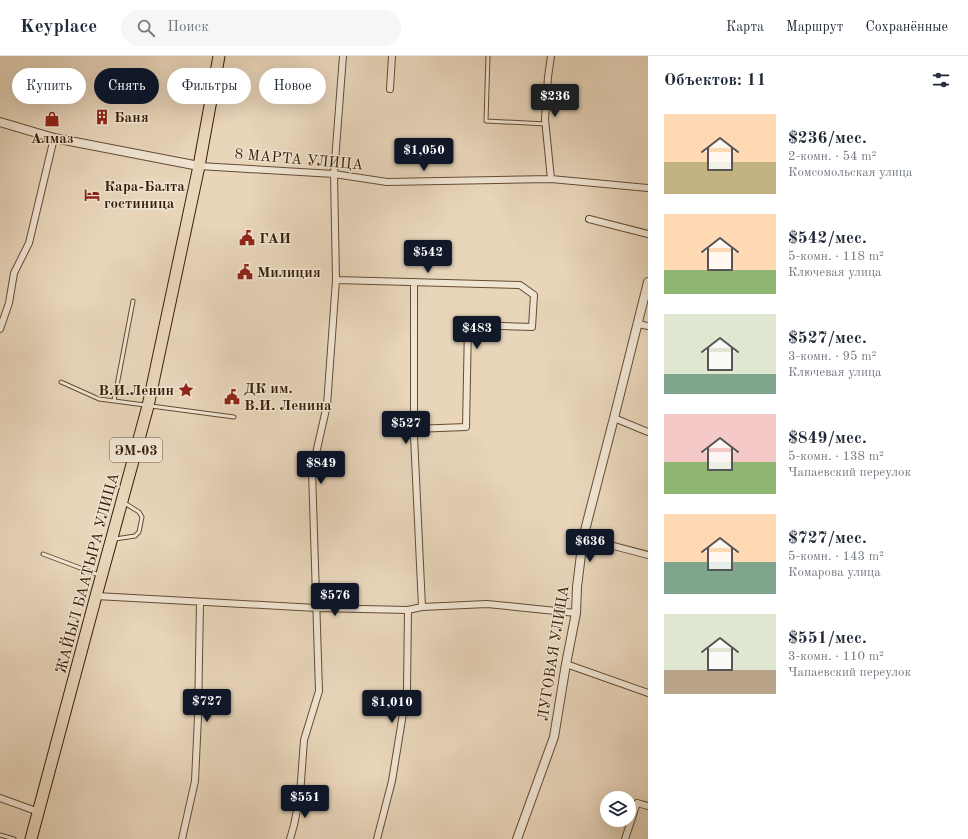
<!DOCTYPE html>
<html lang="ru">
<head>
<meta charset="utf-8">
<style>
	body { margin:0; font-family:"Old Standard TT",serif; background:#f6f6f7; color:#1f2937; height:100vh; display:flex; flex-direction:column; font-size:15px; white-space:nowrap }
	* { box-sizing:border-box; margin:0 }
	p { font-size:13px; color:#747a83 }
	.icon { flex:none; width:22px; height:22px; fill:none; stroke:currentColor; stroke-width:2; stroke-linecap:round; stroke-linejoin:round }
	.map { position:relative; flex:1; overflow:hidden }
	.sheet { display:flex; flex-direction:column; background:#fff; width:320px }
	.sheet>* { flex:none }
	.guide { position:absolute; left:12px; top:12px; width:380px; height:36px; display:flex; gap:8px }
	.tools { position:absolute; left:600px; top:735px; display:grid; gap:8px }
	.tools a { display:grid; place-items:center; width:36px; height:36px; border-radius:50%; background:#fff; box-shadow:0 4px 16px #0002; font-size:20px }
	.price { position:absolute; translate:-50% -34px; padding:0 9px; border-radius:4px; background:#111827; color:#fff; font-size:13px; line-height:26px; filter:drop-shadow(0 1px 2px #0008) }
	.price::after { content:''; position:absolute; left:50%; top:24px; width:12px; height:9px; margin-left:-6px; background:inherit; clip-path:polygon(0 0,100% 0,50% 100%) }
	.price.current { background:#222; color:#fff }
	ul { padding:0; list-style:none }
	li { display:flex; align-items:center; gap:12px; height:100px; padding:0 16px }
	li span { display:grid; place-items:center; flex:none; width:112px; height:80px; border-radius:0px; color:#555 }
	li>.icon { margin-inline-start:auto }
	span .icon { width:48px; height:48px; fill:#fffc; stroke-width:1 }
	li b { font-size:17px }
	h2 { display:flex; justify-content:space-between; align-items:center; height:48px; padding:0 16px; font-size:17px }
	.chip { padding:0 14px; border-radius:18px; background:#fff; box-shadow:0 4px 16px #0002; font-size:14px; line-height:36px }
	.chip.current { background:#111827; color:#fff }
	header { display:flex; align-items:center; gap:24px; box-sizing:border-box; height:56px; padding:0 20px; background:#fff; border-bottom:1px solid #e0e1e3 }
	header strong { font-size:19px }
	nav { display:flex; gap:22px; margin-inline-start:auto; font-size:14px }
	.search { width:280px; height:36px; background:#f6f6f7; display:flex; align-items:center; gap:10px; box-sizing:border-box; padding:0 14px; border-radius:22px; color:#747a83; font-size:15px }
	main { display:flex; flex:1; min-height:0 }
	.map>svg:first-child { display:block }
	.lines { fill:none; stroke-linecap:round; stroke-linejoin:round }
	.service-casing { stroke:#644c33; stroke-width:5 }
	.minor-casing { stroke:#644c33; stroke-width:8 }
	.tertiary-casing { stroke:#644c33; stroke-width:10 }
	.trunk-casing { stroke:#381e06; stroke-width:13 }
	.service { stroke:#f0e4d2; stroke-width:3 }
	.minor { stroke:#f0e4d2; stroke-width:6 }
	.tertiary { stroke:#f0e4d2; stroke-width:8 }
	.trunk { stroke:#e8d5ba; stroke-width:11 }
	.labels { text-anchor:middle; stroke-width:3; stroke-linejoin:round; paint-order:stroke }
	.shield { fill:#f0e4d2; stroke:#6f5943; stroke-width:1 }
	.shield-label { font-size:14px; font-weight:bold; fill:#381e06 }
	.poi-label { font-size:15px; font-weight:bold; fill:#381e06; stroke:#f0e4d2; text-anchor:start }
	.street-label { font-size:15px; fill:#381e06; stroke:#f0e4d2 }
</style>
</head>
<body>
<header>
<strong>Keyplace</strong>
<div class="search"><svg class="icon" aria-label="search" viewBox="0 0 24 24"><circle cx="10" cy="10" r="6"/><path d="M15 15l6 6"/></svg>Поиск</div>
<nav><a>Карта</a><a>Маршрут</a><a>Сохранённые</a></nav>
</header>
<main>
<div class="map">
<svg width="648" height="783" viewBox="0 0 648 783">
	<rect width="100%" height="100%" fill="#e8d5ba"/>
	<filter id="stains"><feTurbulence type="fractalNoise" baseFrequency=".005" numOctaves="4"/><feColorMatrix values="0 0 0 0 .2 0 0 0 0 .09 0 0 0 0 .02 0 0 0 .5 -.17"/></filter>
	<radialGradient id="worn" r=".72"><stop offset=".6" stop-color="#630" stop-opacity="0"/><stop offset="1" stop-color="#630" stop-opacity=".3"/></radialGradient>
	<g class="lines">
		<defs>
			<path id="service" d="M488,0L486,65L546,68
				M61,326L99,343L145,349
				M114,345L133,245
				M151,350L234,361
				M115,483L135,480L139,476L142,461L139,456L123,446
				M43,498L99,519
				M0,779L14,783"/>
			<path id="minor" d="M551,0L548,21L545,63L551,123
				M390,33L392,0
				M199,110L334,118L387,126L551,123L648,132
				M589,163L648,178
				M336,224L520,229L534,239L532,271L468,269L466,371L414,373
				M414,226V380L422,551
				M638,268L648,270
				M0,273L9,247L14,217L29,187L54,82
				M614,362L648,376
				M583,482L648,499
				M96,540L316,552L408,554L422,551L487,548L576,557
				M566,608L648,637
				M0,742L39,756
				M182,783L195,725L198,661L200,547
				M290,783L294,769L300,739L304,684L319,635L312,415L327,349L336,224L334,118L343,0
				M377,783L392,725L407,633L408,554
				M625,783L637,747L648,750"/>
			<path id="tertiary" d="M0,66L54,82L199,110
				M517,783L554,681L566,608L576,557L577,531L583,482L614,362L648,226"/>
			<path id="trunk" d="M31,783L96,540L148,350L199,110L219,0"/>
		</defs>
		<use href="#service" class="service-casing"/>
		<use href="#minor" class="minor-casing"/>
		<use href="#tertiary" class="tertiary-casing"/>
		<use href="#trunk" class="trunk-casing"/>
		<use href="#service" class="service"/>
		<use href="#minor" class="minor"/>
		<use href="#tertiary" class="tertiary"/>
		<use href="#trunk" class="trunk"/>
	</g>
	<defs>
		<symbol id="building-bare" viewBox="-9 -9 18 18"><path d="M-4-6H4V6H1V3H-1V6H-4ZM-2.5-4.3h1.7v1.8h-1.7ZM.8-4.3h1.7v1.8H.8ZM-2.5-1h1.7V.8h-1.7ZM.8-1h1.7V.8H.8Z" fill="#8f2418" stroke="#f0e4d2" stroke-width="2.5" paint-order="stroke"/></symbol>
		<symbol id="shop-bare" viewBox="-9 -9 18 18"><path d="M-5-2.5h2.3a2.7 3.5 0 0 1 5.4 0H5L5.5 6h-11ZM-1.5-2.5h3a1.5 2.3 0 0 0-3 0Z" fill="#8f2418" stroke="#f0e4d2" stroke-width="2.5" paint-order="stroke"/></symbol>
		<symbol id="hotel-bare" viewBox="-9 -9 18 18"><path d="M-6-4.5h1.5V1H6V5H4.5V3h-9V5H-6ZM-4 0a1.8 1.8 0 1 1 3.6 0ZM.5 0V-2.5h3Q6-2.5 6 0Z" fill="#8f2418" stroke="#f0e4d2" stroke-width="2.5" paint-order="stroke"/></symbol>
		<symbol id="civic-bare" viewBox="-9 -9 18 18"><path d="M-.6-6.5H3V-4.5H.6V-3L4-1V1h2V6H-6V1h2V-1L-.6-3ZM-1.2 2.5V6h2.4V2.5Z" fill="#8f2418" stroke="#f0e4d2" stroke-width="2.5" paint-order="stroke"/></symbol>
		<symbol id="sight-bare" viewBox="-9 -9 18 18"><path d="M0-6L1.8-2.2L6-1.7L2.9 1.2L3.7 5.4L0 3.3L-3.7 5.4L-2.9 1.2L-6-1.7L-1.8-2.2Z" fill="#8f2418" stroke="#f0e4d2" stroke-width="2.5" paint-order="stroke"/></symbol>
	</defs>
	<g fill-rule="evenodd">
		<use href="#building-bare" x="91" y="50" width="22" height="22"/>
		<use href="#shop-bare" x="41" y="52" width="22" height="22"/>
		<use href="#hotel-bare" x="81" y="128" width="22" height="22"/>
		<use href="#civic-bare" x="236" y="171" width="22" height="22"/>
		<use href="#civic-bare" x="234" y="205" width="22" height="22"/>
		<use href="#sight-bare" x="175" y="323" width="22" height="22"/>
		<use href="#civic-bare" x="221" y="330" width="22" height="22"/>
	</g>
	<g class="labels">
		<rect class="shield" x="110" y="382" width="52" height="24" rx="3"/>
		<g class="shield-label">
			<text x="136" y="399">ЭМ-03</text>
		</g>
		<g class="poi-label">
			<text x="114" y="66">Баня</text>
			<text x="52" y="87" text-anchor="middle">Алмаз</text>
			<text x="104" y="135">Кара-Балта<tspan x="104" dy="17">гостиница</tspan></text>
			<text x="259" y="187">ГАИ</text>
			<text x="257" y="221">Милиция</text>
			<text x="244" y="337">ДК им.<tspan x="244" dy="17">В.И. Ленина</tspan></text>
			<text x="174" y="339" text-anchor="end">В.И.Ленин</text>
		</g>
		<g class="street-label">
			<text transform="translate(299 103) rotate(5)" y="5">8 МАРТА УЛИЦА</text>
			<text transform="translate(87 517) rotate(-75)" y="5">ЖАЙЫЛ БААТЫРА УЛИЦА</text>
			<text transform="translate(553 597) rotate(-81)" y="5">ЛУГОВАЯ УЛИЦА</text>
		</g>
	</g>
	<rect width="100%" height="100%" filter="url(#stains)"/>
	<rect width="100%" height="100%" fill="url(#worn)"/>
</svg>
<div class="tools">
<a><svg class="icon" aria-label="layers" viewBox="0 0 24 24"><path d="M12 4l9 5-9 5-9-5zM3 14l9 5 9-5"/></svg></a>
</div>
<b class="price current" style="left:555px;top:62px">$236</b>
<b class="price" style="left:424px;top:116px">$1,050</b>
<b class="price" style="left:428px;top:218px">$542</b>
<b class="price" style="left:477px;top:294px">$483</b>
<b class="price" style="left:406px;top:389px">$527</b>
<b class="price" style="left:321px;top:429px">$849</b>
<b class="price" style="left:590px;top:507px">$636</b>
<b class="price" style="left:335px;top:561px">$576</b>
<b class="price" style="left:207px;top:667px">$727</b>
<b class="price" style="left:392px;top:668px">$1,010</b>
<b class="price" style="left:305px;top:763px">$551</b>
<div class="guide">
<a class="chip">Купить</a>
<a class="chip current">Снять</a>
<a class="chip">Фильтры</a>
<a class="chip">Новое</a>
</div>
</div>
<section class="sheet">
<h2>Объектов: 11<svg class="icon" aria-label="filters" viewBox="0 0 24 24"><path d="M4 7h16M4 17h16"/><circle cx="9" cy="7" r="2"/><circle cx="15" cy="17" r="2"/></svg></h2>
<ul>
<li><span style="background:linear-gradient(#ffd9b3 60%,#c2b280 0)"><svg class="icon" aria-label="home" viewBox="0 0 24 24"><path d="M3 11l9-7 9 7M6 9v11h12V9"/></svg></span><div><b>$236/мес.</b><p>2-комн. · 54 m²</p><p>Комсомольская улица</p></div></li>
<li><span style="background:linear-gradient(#ffd9b3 70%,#8fb573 0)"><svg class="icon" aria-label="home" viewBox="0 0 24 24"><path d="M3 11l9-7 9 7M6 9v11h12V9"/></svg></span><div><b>$542/мес.</b><p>5-комн. · 118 m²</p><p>Ключевая улица</p></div></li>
<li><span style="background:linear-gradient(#dfe7d0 75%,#7fa58c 0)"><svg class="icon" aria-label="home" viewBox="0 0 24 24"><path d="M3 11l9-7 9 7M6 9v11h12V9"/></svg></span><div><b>$527/мес.</b><p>3-комн. · 95 m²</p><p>Ключевая улица</p></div></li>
<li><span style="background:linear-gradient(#f6c9c9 60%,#8fb573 0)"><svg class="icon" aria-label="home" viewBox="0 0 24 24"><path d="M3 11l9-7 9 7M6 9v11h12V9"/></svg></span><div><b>$849/мес.</b><p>5-комн. · 138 m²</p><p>Чапаевский переулок</p></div></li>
<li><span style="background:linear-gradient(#ffd9b3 60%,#7fa58c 0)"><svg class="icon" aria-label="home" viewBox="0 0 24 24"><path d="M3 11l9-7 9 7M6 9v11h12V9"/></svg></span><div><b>$727/мес.</b><p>5-комн. · 143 m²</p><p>Комарова улица</p></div></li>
<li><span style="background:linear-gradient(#dfe7d0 70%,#b9a48a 0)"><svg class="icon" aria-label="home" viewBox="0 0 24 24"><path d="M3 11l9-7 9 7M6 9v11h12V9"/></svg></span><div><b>$551/мес.</b><p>3-комн. · 110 m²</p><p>Чапаевский переулок</p></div></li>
</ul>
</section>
</main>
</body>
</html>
